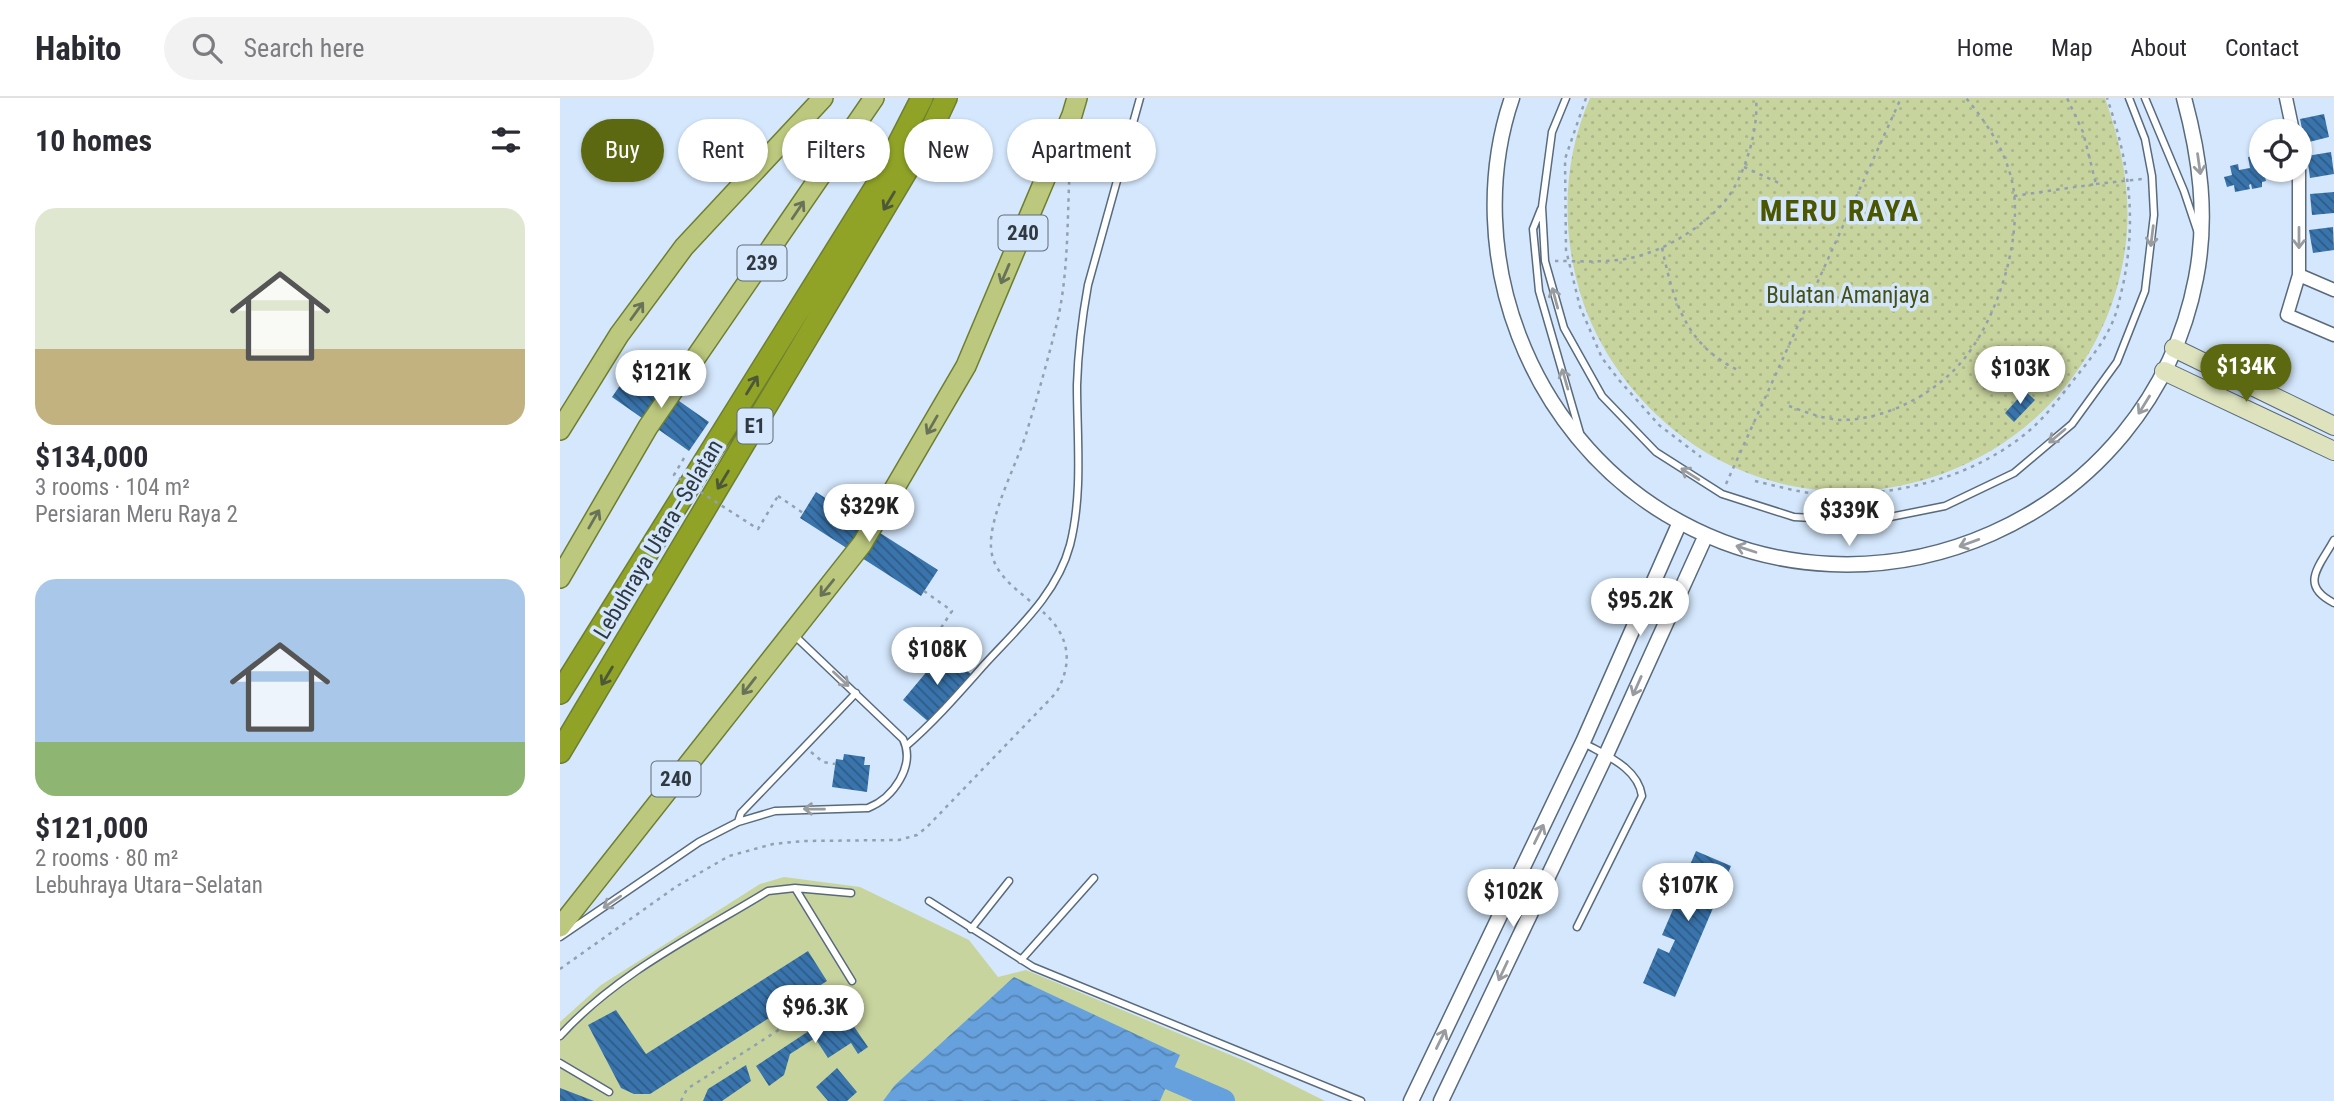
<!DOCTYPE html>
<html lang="en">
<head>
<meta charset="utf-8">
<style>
	body { margin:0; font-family:"Roboto Condensed",sans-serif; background:#f2f2f3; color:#2b2b33; height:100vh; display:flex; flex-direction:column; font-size:26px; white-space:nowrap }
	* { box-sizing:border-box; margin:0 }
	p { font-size:23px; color:#7c7c81 }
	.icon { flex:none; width:38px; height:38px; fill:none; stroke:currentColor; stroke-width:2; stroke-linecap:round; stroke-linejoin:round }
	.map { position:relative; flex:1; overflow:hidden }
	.side { display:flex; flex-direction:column; background:#fff; width:560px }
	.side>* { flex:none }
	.hud { position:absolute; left:21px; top:21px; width:665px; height:63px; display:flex; gap:14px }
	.tools { position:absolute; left:1689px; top:21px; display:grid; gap:14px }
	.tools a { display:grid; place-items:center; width:63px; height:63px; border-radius:50%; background:#fff; box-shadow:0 2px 5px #0004; font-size:35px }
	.price { position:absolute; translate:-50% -60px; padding:0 16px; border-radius:24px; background:#fff; color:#222; font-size:23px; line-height:46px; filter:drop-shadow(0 2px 4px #0008) }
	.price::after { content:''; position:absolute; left:50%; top:42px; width:21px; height:16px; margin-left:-10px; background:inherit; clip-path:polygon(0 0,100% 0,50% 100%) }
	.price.active { background:#5c6910; color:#fff }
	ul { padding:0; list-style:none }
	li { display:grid; align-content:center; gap:14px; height:371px; padding:0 35px }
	li span { display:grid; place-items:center; height:217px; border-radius:21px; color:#555 }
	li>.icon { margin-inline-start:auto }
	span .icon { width:126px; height:126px; fill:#fffc; stroke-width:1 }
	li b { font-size:30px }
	h2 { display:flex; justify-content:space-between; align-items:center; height:84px; padding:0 35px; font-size:30px }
	.tag { padding:0 24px; border-radius:32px; background:#fff; box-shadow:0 2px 5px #0004; font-size:24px; line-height:63px }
	.tag.active { background:#5c6910; color:#fff }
	header { display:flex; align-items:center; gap:42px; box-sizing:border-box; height:98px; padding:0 35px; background:#fff; border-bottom:2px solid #e1e1e2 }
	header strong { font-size:33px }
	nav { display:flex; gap:38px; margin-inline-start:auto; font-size:24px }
	.search { width:490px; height:63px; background:#f2f2f3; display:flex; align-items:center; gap:18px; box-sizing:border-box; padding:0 24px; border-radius:38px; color:#7c7c81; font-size:26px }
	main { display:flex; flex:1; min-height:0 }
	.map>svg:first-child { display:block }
	.green { fill:#c8d49e }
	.park { fill:url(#park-dots) }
	.water { fill:url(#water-waves) }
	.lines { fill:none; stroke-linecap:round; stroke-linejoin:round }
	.river { stroke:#66a1dd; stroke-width:24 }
	.building { fill:url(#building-back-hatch) }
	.service-casing { stroke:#596a7c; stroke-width:9 }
	.minor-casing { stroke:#596a7c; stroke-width:15 }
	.tertiary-casing { stroke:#596a7c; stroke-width:17 }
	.secondary-casing { stroke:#596a7c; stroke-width:20 }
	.primary-casing { stroke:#6e7e30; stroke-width:22 }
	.motorway-casing { stroke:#6e7e30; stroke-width:24 }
	.path { stroke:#92a0b0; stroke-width:2.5; stroke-dasharray:3.5 5; stroke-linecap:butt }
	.service { stroke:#fff; stroke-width:6 }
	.minor { stroke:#fff; stroke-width:12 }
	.tertiary { stroke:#fff; stroke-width:14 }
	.secondary { stroke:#dee3be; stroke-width:18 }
	.primary { stroke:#bcc87d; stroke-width:19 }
	.motorway { stroke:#90a327; stroke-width:21 }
	.path-bridge { stroke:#92a0b0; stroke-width:2.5; stroke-dasharray:3.5 5; stroke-linecap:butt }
	.oneway { stroke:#989ca0 }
	.oneway2 { stroke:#4d5838 }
	.oneway3 { stroke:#687258 }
	.labels { text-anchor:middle; stroke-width:7; stroke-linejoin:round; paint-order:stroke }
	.shield { fill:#d4e7fc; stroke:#616c78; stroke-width:2 }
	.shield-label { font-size:21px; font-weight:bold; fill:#303840 }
	.park-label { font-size:23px; fill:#454f13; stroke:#d4e7fc }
	.street-label { font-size:23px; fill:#303840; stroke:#d4e7fc }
	.district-label { font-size:30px; font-weight:bold; letter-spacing:2px; fill:#4b5600; stroke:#d4e7fc }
</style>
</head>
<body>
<header>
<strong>Habito</strong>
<div class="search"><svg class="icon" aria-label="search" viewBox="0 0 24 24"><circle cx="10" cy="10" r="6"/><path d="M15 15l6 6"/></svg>Search here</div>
<nav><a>Home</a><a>Map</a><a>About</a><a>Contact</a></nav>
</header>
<main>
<section class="side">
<h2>10 homes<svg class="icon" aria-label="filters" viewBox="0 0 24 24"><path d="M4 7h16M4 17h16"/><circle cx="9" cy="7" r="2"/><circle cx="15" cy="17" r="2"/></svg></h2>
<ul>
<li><span style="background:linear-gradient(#dfe7d0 65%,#c2b280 0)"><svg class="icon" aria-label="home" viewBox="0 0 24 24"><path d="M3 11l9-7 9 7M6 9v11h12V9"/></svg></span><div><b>$134,000</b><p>3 rooms · 104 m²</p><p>Persiaran Meru Raya 2</p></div></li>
<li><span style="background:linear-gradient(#a9c7e8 75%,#8fb573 0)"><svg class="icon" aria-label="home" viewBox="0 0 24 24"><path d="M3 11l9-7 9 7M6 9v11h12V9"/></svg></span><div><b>$121,000</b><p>2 rooms · 80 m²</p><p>Lebuhraya Utara–Selatan</p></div></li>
</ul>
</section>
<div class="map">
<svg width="1774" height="1003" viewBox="0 0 1774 1003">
	<defs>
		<pattern id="park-dots" width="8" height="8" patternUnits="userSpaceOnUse" patternTransform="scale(1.75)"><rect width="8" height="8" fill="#c8d49e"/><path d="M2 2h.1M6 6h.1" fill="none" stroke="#acb789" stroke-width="1.8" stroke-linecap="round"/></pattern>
		<pattern id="water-waves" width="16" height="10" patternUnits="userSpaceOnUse" patternTransform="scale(1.75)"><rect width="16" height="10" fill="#66a1dd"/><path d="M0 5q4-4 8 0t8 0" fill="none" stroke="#5484b5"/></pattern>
		<pattern id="building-back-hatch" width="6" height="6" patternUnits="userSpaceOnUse" patternTransform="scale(1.75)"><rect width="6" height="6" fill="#3974ac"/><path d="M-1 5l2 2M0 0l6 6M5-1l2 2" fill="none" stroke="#2e5b86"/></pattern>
	</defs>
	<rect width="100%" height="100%" fill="#d4e7fc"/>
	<path class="green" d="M224,779L300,789L409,842L438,879L466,872L685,963L765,1003H0V924L41,887L200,786Z"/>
	<path class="park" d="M1030,0H1545C1564,54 1574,108 1563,164C1526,364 1287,462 1123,339C1079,306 1043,260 1024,207C1001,140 1001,66 1030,0Z"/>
	<path class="water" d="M454,879L620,957L600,1003H323L335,987Z"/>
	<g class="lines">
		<path class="river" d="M610,980L663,1003"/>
	</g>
	<path class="building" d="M1764,16L1769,39L1745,45L1740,21Z
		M1771,54L1774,76L1750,80L1747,58Z
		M1701,56V72H1703L1706,83L1702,84V89L1692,91L1691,86L1689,87L1690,91L1675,94L1674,87L1667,89L1664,79L1672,77L1670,68L1678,66L1679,72L1690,70L1688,59Z
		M1774,94V115L1752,117L1750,96Z
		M1773,129L1774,152L1753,155L1749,132Z
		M72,270L149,324L129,353L52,299Z
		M1465,293L1475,302L1454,324L1445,315Z
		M256,394L378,472L361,498L240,420Z
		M384,553L411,576L370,625L343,602Z
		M284,656L305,659L304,667H310L307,694L272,689L276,661L283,662Z
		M1136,753L1171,768L1115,899L1083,885L1098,850L1109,855L1115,842L1102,837L1117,802L1132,808L1136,798L1120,790Z
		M248,853L267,883L90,996H74L61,990L28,927L56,912L86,956Z
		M282,911L308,949L298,956L291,945L268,960L255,940L230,956L224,977L209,988L196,968Z
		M186,967L191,983L162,1003H143L148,991Z
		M277,970L297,994L287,1003H268L256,989Z
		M0,990L34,1003H0Z"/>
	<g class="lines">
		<defs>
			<path id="service" d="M1006,0L992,34L982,109L985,163L1004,230L1042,298L1096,354L1162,396L1234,419L1310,423L1385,408L1454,375L1512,326L1557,264L1585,193L1594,117L1592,78L1585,41L1569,0
				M1585,0L1624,93L1637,132
				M981,111L973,131L979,193L1020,335
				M1774,442C1760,468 1738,487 1774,505
				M346,648C375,623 399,595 424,567C457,531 497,496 510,447C523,396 517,340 517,287C518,254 522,220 528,187L580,0
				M178,724L181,715L296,595
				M235,790L291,795
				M369,803L473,869L801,1003
				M1017,829L1082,698C1078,670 1047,658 1024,645
				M411,831L449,783
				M0,839L139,744L178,724L215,713L308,710C333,700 356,668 343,641L235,538
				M461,862L534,780
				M0,938C57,875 136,837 208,793L235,790L292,883
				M0,965L49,994"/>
			<path id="minor" d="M1726,0L1733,33
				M1739,72V177L1774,192
				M1739,177L1727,217L1774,237"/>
			<path id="tertiary" d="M952,0C926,76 930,163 959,238C987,311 1038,375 1106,416C1315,542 1590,420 1636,180C1648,118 1640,59 1624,0
				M851,1003L1023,644L1120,424
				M881,1003L1046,657L1146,437"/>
			<path id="secondary" d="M1614,250L1774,328
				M1604,273L1774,353"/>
			<path id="primary" d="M0,332L59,237L124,149L263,0
				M0,480L88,329L314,0
				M0,829L302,446L406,268L512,17L517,0"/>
			<path id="motorway" d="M0,595L320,82L362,0
				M0,654L372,30L386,0"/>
		</defs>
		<use href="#service" class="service-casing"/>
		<use href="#minor" class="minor-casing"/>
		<use href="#tertiary" class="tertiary-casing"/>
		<use href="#secondary" class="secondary-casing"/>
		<use href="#primary" class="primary-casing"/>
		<use href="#motorway" class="motorway-casing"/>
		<path class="path" d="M1026,0L1005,61L1006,152L1020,209L1042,260L1059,282L1099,327L1141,359
			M1184,69L1219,85
			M1536,86L1582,81
			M1454,98L1536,86L1523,34L1507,0
			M1102,150C1114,205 1126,248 1180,273
			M995,163C1019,163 1046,165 1070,160C1105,153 1143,129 1166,102C1185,77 1199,31 1196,0
			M1229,308C1245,314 1264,321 1281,322C1320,322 1363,302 1391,275C1434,235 1463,145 1453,88C1447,55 1427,25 1406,0
			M1195,383C1217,388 1240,395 1262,396C1336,399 1414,380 1470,332C1485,319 1497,303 1509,288C1525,267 1543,247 1553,223C1558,211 1560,199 1563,187C1577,120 1569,64 1547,0
			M1166,386L1341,0
			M218,398L243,415
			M364,493L392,513L358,565L367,574
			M470,503C452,488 432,473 431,449C429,417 458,364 467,333C478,297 488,261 497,225C509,174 507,118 510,66
			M251,654L263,664L275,666
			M0,871L117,788L169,758L213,746L244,743L339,742L357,737L367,729L496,595C514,564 509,537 483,514
			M121,1003L127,991L279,893"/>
		<use href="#service" class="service"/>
		<use href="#minor" class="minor"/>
		<use href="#tertiary" class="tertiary"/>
		<use href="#secondary" class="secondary"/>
		<use href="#primary" class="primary"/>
		<use href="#motorway" class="motorway"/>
		<path class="path-bridge" d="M124,360L114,377L198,431L218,398"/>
	</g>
	<defs><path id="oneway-shaft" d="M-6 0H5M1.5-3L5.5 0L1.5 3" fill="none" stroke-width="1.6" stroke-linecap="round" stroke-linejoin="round" transform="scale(1.75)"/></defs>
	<g class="oneway">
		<use href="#oneway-shaft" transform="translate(1639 66) rotate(82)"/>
		<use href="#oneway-shaft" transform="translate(1592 138) rotate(97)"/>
		<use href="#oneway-shaft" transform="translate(1739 140) rotate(90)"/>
		<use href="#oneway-shaft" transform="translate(995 200) rotate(-105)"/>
		<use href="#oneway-shaft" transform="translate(1005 281) rotate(-106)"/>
		<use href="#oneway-shaft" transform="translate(1584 307) rotate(122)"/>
		<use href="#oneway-shaft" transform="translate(1497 338) rotate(140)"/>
		<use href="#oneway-shaft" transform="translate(1130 376) rotate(-148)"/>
		<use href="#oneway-shaft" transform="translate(1409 445) rotate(160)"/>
		<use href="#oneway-shaft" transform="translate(1186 451) rotate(-162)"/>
		<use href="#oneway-shaft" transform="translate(281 581) rotate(43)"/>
		<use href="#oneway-shaft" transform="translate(1077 588) rotate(114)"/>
		<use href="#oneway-shaft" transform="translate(254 711) rotate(-179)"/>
		<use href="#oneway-shaft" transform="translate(979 736) rotate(-64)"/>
		<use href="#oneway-shaft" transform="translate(52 804) rotate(146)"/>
		<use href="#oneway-shaft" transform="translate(943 873) rotate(115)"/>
		<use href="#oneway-shaft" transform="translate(881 941) rotate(-64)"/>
	</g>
	<g class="oneway2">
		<use href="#oneway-shaft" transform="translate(329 103) rotate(121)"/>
		<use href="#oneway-shaft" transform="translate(192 287) rotate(-58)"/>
		<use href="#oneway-shaft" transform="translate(163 382) rotate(121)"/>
		<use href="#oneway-shaft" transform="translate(47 578) rotate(121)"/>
	</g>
	<g class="oneway3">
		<use href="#oneway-shaft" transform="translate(238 112) rotate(-56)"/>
		<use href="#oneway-shaft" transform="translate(445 176) rotate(113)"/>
		<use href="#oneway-shaft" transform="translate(77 213) rotate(-54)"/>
		<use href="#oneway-shaft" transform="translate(372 327) rotate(120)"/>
		<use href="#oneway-shaft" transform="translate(34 421) rotate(-60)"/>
		<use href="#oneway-shaft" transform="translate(267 490) rotate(129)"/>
		<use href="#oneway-shaft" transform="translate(189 588) rotate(128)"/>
	</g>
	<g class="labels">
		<g class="shield">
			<rect x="438.5" y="117.5" width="49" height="35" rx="5"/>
			<rect x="177.5" y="147.5" width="49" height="35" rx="5"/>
			<rect x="177.5" y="310.5" width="35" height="35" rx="5"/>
			<rect x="91.5" y="663.5" width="49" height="35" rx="5"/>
		</g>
		<g class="shield-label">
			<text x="463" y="142">240</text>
			<text x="202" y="172">239</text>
			<text x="195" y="335">E1</text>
			<text x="116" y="688">240</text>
		</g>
		<g class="park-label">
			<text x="1288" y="205">Bulatan Amanjaya</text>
		</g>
		<g class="street-label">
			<text transform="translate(98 441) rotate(-59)" y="8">Lebuhraya Utara–Selatan</text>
		</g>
		<g class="district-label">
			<text x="1280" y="123">MERU RAYA</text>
		</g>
	</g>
</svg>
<div class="tools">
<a><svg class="icon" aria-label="locate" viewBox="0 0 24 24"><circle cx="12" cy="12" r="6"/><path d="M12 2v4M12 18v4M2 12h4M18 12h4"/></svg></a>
</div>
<b class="price active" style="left:1686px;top:306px">$134K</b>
<b class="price" style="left:1460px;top:308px">$103K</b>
<b class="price" style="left:101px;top:312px">$121K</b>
<b class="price" style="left:309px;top:446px">$329K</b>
<b class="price" style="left:1289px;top:450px">$339K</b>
<b class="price" style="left:1080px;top:540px">$95.2K</b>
<b class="price" style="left:377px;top:589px">$108K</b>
<b class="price" style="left:1128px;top:825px">$107K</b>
<b class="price" style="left:953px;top:831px">$102K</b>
<b class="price" style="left:255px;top:947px">$96.3K</b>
<div class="hud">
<a class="tag active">Buy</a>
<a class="tag">Rent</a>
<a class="tag">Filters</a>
<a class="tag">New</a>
<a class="tag">Apartment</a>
</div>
</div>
</main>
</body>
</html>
